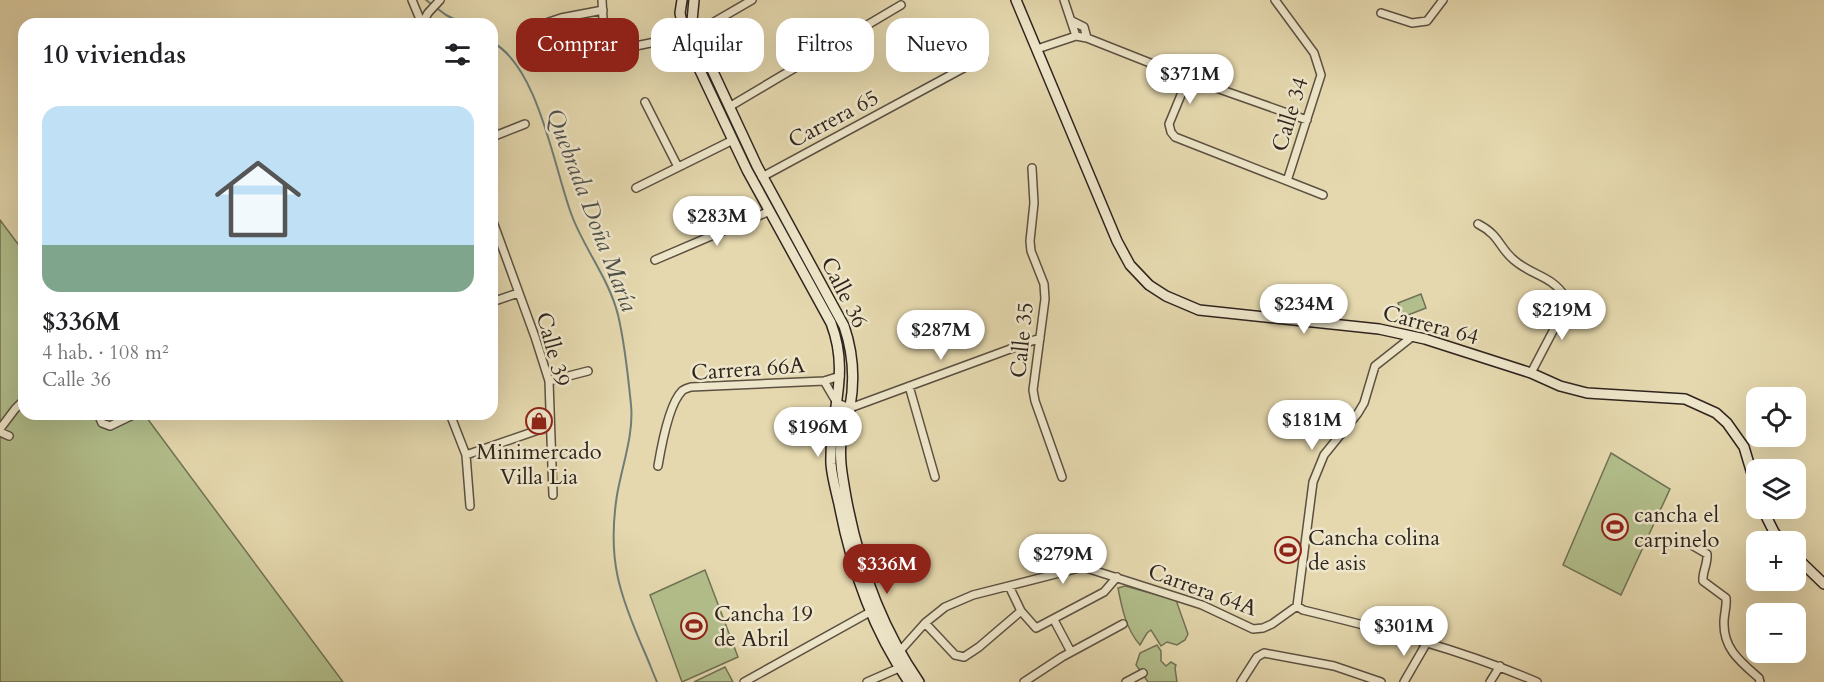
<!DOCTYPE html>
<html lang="es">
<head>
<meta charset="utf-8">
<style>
	body { margin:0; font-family:Cardo,serif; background:#f6f6f6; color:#202124; height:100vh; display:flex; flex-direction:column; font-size:22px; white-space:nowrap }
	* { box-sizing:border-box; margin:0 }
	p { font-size:20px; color:#757577 }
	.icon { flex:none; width:33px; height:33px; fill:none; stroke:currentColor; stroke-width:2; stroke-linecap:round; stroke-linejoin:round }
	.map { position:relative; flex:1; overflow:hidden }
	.panel { position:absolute; left:18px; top:18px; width:480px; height:402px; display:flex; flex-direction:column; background:#fff; border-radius:18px; box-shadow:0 6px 24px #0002 }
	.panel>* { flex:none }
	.top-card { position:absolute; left:516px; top:18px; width:570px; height:54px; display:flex; gap:12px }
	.controls { position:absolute; left:1746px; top:387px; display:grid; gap:12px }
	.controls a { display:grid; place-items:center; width:60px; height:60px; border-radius:12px; background:#fff; box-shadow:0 6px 24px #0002; font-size:30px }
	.price { position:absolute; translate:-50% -51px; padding:0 14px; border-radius:21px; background:#fff; color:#222; font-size:20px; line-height:39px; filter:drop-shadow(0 2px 3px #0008) }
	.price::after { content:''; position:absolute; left:50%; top:36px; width:18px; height:14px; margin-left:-9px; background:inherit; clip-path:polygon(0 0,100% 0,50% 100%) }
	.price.on { background:#8f2418; color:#fff }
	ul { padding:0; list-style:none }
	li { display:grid; align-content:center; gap:12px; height:318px; padding:0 24px }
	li+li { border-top:2px solid #e0e0e0 }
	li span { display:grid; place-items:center; height:186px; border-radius:18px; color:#555 }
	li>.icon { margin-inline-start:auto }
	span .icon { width:108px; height:108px; fill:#fffc; stroke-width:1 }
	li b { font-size:26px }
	h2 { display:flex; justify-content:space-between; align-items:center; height:72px; padding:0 24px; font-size:26px }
	.chip { padding:0 21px; border-radius:18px; background:#fff; box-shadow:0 6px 24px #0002; font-size:21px; line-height:54px }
	.chip.on { background:#8f2418; color:#fff }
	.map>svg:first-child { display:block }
	.green { fill:#b2bf8c; stroke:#707255; stroke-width:1.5 }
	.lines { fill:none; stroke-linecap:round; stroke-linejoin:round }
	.stream { stroke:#6e7d77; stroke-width:2 }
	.street-casing { stroke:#5c5142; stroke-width:10 }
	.secondary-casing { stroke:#2f241e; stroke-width:12 }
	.street { stroke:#eee6ca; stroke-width:7 }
	.secondary { stroke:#eee6ca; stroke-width:9 }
	.labels { text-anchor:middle; stroke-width:5; stroke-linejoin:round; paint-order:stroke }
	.street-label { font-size:22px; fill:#2f241e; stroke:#eee6ca }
	.poi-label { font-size:22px; fill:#2f241e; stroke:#eee6ca; text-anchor:start }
	.water-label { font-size:24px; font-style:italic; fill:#4e504b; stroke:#eee6ca }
</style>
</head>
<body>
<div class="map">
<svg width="1824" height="682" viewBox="0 0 1824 682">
	<rect width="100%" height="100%" fill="#e5d8ae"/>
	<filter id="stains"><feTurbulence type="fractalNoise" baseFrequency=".00333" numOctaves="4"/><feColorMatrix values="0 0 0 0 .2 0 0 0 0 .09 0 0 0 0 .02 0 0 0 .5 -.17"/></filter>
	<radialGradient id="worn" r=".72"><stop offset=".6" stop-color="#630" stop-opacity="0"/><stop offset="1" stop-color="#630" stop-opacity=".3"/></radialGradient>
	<path class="green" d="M0,220L24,252V414H144L343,682H0Z
		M1421,294L1426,308L1403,317L1398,303Z
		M1611,453L1670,489L1621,595L1563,565Z
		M705,570L738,657L682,682L650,595Z
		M1125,586L1176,600L1188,634L1185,640L1177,645L1167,642L1161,646L1151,630L1147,633L1140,645C1126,629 1122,609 1118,588Z
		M1157,645L1161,651V661L1166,666L1171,662L1176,665L1175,668L1177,682H1148L1136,665L1140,653Z
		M725,667L733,682H694Z"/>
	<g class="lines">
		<path class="stream" d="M426,0L446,15L464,24
			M492,42C539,67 554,169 572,216C585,250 609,279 618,315C625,344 628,375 631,405C634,434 622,466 617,495C607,559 619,594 645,653C649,662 653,673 657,682"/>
		<defs>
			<path id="street" d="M412,0L422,24
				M602,0L604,38L597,46L550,57L544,55L530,36L534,27L561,18L603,10
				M1064,0L1076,36
				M1275,0L1314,53L1321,75L1287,181
				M1381,13L1412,23L1427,21L1443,0
				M1072,21L1084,27L1087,38
				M422,24L428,13L440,0
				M695,33L752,0
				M631,47L684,36
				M1037,49L1076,36L1087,38L1188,78L1307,120
				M1188,78L1169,124L1171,132L1175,137L1323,195
				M645,102L678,167
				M729,107L901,5
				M492,137L525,124
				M1032,168L1034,203L1030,241L1031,251L1044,284L1045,299L1033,390L1035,401L1062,477
				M762,177L984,57
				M636,188L733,140
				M492,219L535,337L549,381L553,495
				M1478,224C1501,236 1498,247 1514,260C1532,276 1552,275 1566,298L1565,308L1531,373
				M655,260L770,211
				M492,302L518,293
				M549,381L588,371
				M824,381L837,403L850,408L1040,338
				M909,386L935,477
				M98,414L102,423L110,426L135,414
				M450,414L466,455L470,506
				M0,429L15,409L24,400
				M0,432L9,436
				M466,455L550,426
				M658,466C661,448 669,404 682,391C684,389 688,388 691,387L824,381L840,376
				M1688,543L1707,554C1708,564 1702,572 1703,581L1726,598C1727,606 1724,614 1724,622C1723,649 1741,662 1759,678L1760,682
				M1009,586L1021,611L1036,628L1104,592L1117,577
				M1297,606L1313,482L1324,455L1358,413L1364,403L1375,366L1413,336
				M1054,620L1071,652
				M925,623L955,655L964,657L979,647L1021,611
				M900,651L925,623L945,607L973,595L1083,567L1202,605L1253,629L1263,628L1272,624L1297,606L1303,610C1382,629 1462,650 1537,682
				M744,682L870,612
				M867,682L899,668
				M1024,682L1062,657L1123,624
				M1126,682L1143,673
				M1241,682L1257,657L1264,653L1334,666L1381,682
				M1404,682L1426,644
				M1490,682L1500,666"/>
			<path id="secondary" d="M682,0L680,13L686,41L747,170L831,323C851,375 829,413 831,464C832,477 836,491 839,504C851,567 872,629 909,682
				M694,0L692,21L695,33L757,166L844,326C853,352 855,379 850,407C849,419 842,430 841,442C839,461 843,479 846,497C858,562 881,627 919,682
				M1016,0L1117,241L1130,265L1149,285L1166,296L1199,310L1379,329L1425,339L1531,373L1560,386L1587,393L1685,399L1716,413L1727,423L1744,447L1756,487
				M1762,508L1774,532L1782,542
				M1796,557L1824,584"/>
		</defs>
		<use href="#street" class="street-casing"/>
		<use href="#secondary" class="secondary-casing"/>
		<use href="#street" class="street"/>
		<use href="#secondary" class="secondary"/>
	</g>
	<defs>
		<symbol id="shop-ring" viewBox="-11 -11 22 22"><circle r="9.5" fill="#eee6ca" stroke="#8f2418" stroke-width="1.5"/><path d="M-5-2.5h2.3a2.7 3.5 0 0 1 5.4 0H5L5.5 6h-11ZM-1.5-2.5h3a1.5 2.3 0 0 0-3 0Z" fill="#8f2418"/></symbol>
		<symbol id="stadium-ring" viewBox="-11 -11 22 22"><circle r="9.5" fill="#eee6ca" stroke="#8f2418" stroke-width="1.5"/><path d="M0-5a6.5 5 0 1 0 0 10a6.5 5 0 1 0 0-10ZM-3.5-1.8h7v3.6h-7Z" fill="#8f2418"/></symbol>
	</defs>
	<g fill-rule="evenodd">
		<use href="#shop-ring" x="524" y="406" width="30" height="30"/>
		<use href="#stadium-ring" x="1600" y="512" width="30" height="30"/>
		<use href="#stadium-ring" x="1273" y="535" width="30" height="30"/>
		<use href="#stadium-ring" x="679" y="611" width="30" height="30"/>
	</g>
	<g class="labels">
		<g class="street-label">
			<text transform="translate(1289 114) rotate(-73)" y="8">Calle 34</text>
			<text transform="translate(833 118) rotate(-28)" y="8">Carrera 65</text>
			<text transform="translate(845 292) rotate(63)" y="8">Calle 36</text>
			<text transform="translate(1431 324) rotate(15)" y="8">Carrera 64</text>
			<text transform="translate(1021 340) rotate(-84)" y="8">Calle 35</text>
			<text transform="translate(554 349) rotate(75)" y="8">Calle 39</text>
			<text transform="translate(748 368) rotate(-4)" y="8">Carrera 66A</text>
			<text transform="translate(1203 589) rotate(20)" y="8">Carrera 64A</text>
		</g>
		<g class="poi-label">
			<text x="539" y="459" text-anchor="middle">Minimercado<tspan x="539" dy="25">Villa Lia</tspan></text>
			<text x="1634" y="522">cancha el<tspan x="1634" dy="25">carpinelo</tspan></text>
			<text x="1308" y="545">Cancha colina<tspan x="1308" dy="25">de asis</tspan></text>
			<text x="714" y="621">Cancha 19<tspan x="714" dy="25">de Abril</tspan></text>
		</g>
		<g class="water-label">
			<text transform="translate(592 210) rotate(69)" y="8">Quebrada Doña María</text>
		</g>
	</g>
	<rect width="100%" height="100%" filter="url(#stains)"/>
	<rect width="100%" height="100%" fill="url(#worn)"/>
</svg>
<div class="controls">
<a><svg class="icon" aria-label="locate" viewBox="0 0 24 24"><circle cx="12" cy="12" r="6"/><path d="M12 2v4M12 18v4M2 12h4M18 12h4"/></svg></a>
<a><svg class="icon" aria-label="layers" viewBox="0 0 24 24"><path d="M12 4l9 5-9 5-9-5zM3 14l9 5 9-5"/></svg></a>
<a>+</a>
<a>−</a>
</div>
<b class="price" style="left:1190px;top:105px">$371M</b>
<b class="price" style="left:717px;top:247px">$283M</b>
<b class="price" style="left:1304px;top:335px">$234M</b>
<b class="price" style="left:1562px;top:341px">$219M</b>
<b class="price" style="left:941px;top:361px">$287M</b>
<b class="price" style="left:1312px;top:451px">$181M</b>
<b class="price" style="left:818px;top:458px">$196M</b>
<b class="price" style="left:1063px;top:585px">$279M</b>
<b class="price on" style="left:887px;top:595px">$336M</b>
<b class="price" style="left:1404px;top:657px">$301M</b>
<div class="top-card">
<a class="chip on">Comprar</a>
<a class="chip">Alquilar</a>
<a class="chip">Filtros</a>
<a class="chip">Nuevo</a>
</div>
<section class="panel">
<h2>10 viviendas<svg class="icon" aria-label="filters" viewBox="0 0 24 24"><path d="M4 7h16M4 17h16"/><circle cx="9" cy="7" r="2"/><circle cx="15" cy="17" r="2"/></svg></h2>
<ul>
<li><span style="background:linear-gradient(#bfe0f5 75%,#7fa58c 0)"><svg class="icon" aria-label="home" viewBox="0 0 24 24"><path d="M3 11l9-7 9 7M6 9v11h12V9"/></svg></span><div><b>$336M</b><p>4 hab. · 108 m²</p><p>Calle 36</p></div></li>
</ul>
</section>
</div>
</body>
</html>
